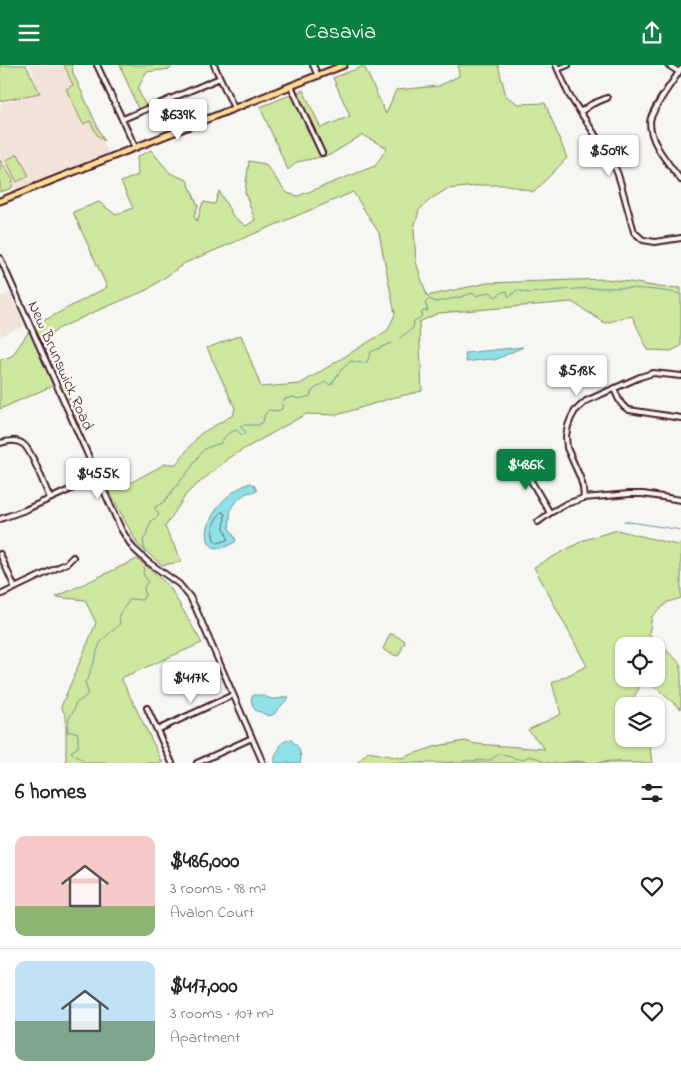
<!DOCTYPE html>
<html lang="en">
<head>
<meta charset="utf-8">
<style>
	body { margin:0; font-family:"Indie Flower",sans-serif; background:#f6f6f6; color:#222; height:100vh; display:flex; flex-direction:column; font-size:19px; white-space:nowrap }
	* { box-sizing:border-box; margin:0 }
	p { font-size:16px; color:#767676 }
	.icon { flex:none; width:28px; height:28px; fill:none; stroke:currentColor; stroke-width:2; stroke-linecap:round; stroke-linejoin:round }
	.map { position:relative; height:698px; overflow:hidden }
	.drawer { display:flex; flex-direction:column; background:#fff; flex:1 }
	.drawer>* { flex:none }
	.fabs { position:absolute; left:615px; top:572px; display:grid; gap:10px }
	.fabs a { display:grid; place-items:center; width:50px; height:50px; border-radius:10px; background:#fff; box-shadow:0 1px 4px #0004; font-size:25px }
	.price { position:absolute; translate:-50% -42px; padding:0 11px; border-radius:5px; background:#fff; color:#222; font-size:16px; line-height:32px; filter:drop-shadow(0 1px 2px #0008) }
	.price::after { content:''; position:absolute; left:50%; top:30px; width:15px; height:11px; margin-left:-8px; background:inherit; clip-path:polygon(0 0,100% 0,50% 100%) }
	.price.active { background:#0b8043; color:#fff }
	ul { padding:0; list-style:none }
	li { display:flex; align-items:center; gap:15px; height:125px; padding:0 15px }
	li+li { border-top:1px solid #e0e0e0 }
	li span { display:grid; place-items:center; flex:none; width:140px; height:100px; border-radius:10px; color:#555 }
	li>.icon { margin-inline-start:auto }
	span .icon { width:60px; height:60px; fill:#fffc; stroke-width:1 }
	li b { font-size:21px }
	h2 { display:flex; justify-content:space-between; align-items:center; height:60px; padding:0 15px; font-size:21px }
	header { display:flex; justify-content:space-between; align-items:center; height:65px; padding:0 15px; background:#0b8043; color:#fff; font-size:22px; font-weight:600 }
	.map>svg:first-child { display:block }
	.built { fill:#f2e3d8 }
	.green { fill:#cce79e; stroke:#8b8364; fill-rule:evenodd }
	.water { fill:#8fe1e8; stroke:#73939c }
	.lines { fill:none; stroke-linecap:round; stroke-linejoin:round }
	.shore { stroke:#666d77; stroke-width:1 }
	.stream { stroke:#73939c; stroke-width:1 }
	.minor-casing { stroke:#4a1f2b; stroke-width:8 }
	.major-casing { stroke:#4a1f2b; stroke-width:9 }
	.minor { stroke:#f6f6f2; stroke-width:4 }
	.major { stroke:#ffdd96; stroke-width:5 }
	.labels { text-anchor:middle; stroke-width:5; stroke-linejoin:round; paint-order:stroke }
	.street-label { font-size:16px; fill:#4a1f2b; stroke:#f6f6f2 }
</style>
</head>
<body>
<header><svg class="icon" aria-label="menu" viewBox="0 0 24 24"><path d="M4 6h16M4 12h16M4 18h16"/></svg>Casavia<svg class="icon" aria-label="share" viewBox="0 0 24 24"><path d="M12 15V3M7 8l5-5 5 5M5 13v7h14v-7"/></svg></header>
<div class="map">
<svg width="681" height="698" viewBox="0 0 681 698">
	<rect width="100%" height="100%" fill="#f6f6f2"/>
	<filter id="ink" filterUnits="userSpaceOnUse"><feTurbulence type="fractalNoise" baseFrequency=".02" numOctaves="2"/><feDisplacementMap in="SourceGraphic" scale="10" xChannelSelector="R" yChannelSelector="G"/><feConvolveMatrix kernelMatrix="1 2 1 2 8 2 1 2 1" color-interpolation-filters="sRGB"/></filter>
	<g filter="url(#ink)">
		<path class="built" d="M30,0H70L108,88L17,126L0,93V45L1,38L40,28Z
			M10,228L24,261L0,271V232Z"/>
		<path class="green" d="M0,0H26L40,28L0,36Z
			M64,0H72L73,8L104,76L97,70L90,56L83,59L66,24L73,20Z
			M120,0H173L170,4L146,7L138,24L146,42L139,46Z
			M458,0H498L506,31L518,39L545,38L567,93L534,127L508,120H485L447,124L431,134L419,145L414,164L416,197L427,231L487,218L605,214L630,217L659,222L681,223V281L671,286L648,285L632,251L605,258L572,237L439,248L419,257L422,326L392,333L337,350L306,349L230,392L187,428L165,462L182,497L162,500L138,480L108,424L117,425L165,399H176L200,369L233,350L235,343L207,283L241,270L261,322L300,319L388,265L395,249L379,168L353,127L185,198L147,225L94,247L58,264L42,277L82,360L78,361L59,318L0,344V295L12,291L32,262L107,222L73,147L99,137L116,150L133,143L121,117L138,110L137,92L151,85L170,108L187,115L198,141L194,151L197,156L203,137L215,139L219,126L233,151L246,161L255,155L245,127L249,96L265,99L287,128L298,131L375,101L387,83L362,70L330,90L297,97L288,105L260,42L303,25L321,63L350,51L333,13L364,1L386,49L396,25L439,21L459,11Z
			M18,89L29,111L17,117L6,95Z
			M0,95L13,115L12,123L0,127Z
			M617,465L677,480L681,478V533L668,537L652,551L649,569L681,599V644L645,614L628,641H624V648L622,651L624,652V674H649L652,698H357L368,687L401,693L437,681L465,676L476,679L545,684L528,665L561,649L552,618L587,601L534,502L584,475ZM624,581H656V614H624Z
			M137,494L150,504L169,521L202,578L121,613L163,698H66V651L61,642L96,558L85,535L56,532Z
			M390,569H392L404,575L405,577L399,590L397,591L385,586L383,584Z"/>
		<path class="water" d="M523,282L495,295L489,294L466,297L465,288Z
			M250,418L254,420L257,426L247,428L242,431L233,440L231,443L229,463L236,475L235,477C230,480 222,484 216,483C205,481 206,463 210,456C217,439 233,424 250,418Z
			M254,630C264,629 269,635 276,634C282,634 284,631 289,632L274,649L268,651L261,647L256,646C253,642 250,637 252,631Z
			M290,674C298,680 303,689 300,698H275V692L282,678Z"/>
		<g class="lines">
			<path class="shore" d="M222,447L225,449L224,463L228,474L227,475L218,478L214,475C211,464 214,454 222,447Z"/>
			<path class="stream" d="M400,273L413,263L414,256L421,252L422,247L428,245L425,238L429,234L436,237L461,232L472,228L477,231L489,227L492,228L493,230L495,232L503,227L507,226L508,231H511C518,221 519,227 529,228C579,223 631,219 681,229
				M624,456L681,465
				M145,487L143,475L147,470V466L152,455L155,454L159,450L157,446L155,444V442L164,437L173,425L191,403L199,390L206,383L221,378C225,370 228,368 236,365L242,370L245,369V366L240,361L242,360H258L263,357L265,349L269,345L277,346L282,344V337L285,334L292,332L299,334L310,331L312,326L325,317L331,320L341,305L351,296L361,298L367,297L371,287L391,278
				M463,696L490,695L499,689L522,695L529,691L540,694L543,697L548,698
				M85,698C82,693 75,692 71,687L78,682V671L77,667H67L69,653L74,645L75,639L85,632L88,627L85,617L90,610V605C96,595 95,590 99,581C103,572 113,566 120,559L119,550L130,534L142,535L145,530L144,522L148,517L143,508L144,502
				M421,698H422
				M444,698L453,697
				M561,698L578,696L587,698
				M596,698L611,696L631,697"/>
			<defs>
				<path id="minor" d="M97,0L135,82
					M214,0L234,43
					M313,0L318,11
					M556,0L569,30L609,91L617,107L620,116L634,167L643,175L655,177L681,173
					M668,0L679,7
					M558,4L568,0
					M681,4C674,15 651,45 650,57C650,79 669,99 681,115
					M291,21L322,88
					M580,47L592,39L607,33
					M123,54L220,13
					M0,193L121,464L133,483L148,497L179,519L190,532L196,544L263,698
					M614,324C618,332 620,341 629,345L681,353
					M0,378C8,376 16,374 23,379C32,385 45,423 50,433
					M522,396L524,404L550,448
					M584,433L583,422L580,412L567,383L566,371L568,361L571,353L575,346L586,336L640,312L653,308L681,311
					M0,454L25,445L98,412
					M538,457L550,448L566,439L584,433L629,429H643L681,435
					M0,489L15,523
					M0,530L67,498L73,492
					M147,643L172,698
					M157,665L233,630
					M197,698L252,673"/>
				<path id="major" d="M0,136L344,0"/>
			</defs>
			<use href="#minor" class="minor-casing"/>
			<use href="#major" class="major-casing"/>
			<use href="#minor" class="minor"/>
			<use href="#major" class="major"/>
		</g>
	</g>
	<g class="labels">
		<g class="street-label">
			<text transform="translate(62 300) rotate(66)" y="6">New Brunswick Road</text>
		</g>
	</g>
</svg>
<div class="fabs">
<a><svg class="icon" aria-label="locate" viewBox="0 0 24 24"><circle cx="12" cy="12" r="6"/><path d="M12 2v4M12 18v4M2 12h4M18 12h4"/></svg></a>
<a><svg class="icon" aria-label="layers" viewBox="0 0 24 24"><path d="M12 4l9 5-9 5-9-5zM3 14l9 5 9-5"/></svg></a>
</div>
<b class="price" style="left:178px;top:76px">$639K</b>
<b class="price" style="left:609px;top:112px">$509K</b>
<b class="price" style="left:577px;top:332px">$518K</b>
<b class="price active" style="left:526px;top:426px">$486K</b>
<b class="price" style="left:98px;top:435px">$455K</b>
<b class="price" style="left:191px;top:639px">$417K</b>
</div>
<section class="drawer">
<h2>6 homes<svg class="icon" aria-label="filters" viewBox="0 0 24 24"><path d="M4 7h16M4 17h16"/><circle cx="9" cy="7" r="2"/><circle cx="15" cy="17" r="2"/></svg></h2>
<ul>
<li><span style="background:linear-gradient(#f6c9c9 70%,#8fb573 0)"><svg class="icon" aria-label="home" viewBox="0 0 24 24"><path d="M3 11l9-7 9 7M6 9v11h12V9"/></svg></span><div><b>$486,000</b><p>3 rooms · 98 m²</p><p>Avalon Court</p></div><svg class="icon" aria-label="heart" viewBox="0 0 24 24"><path d="M12 20l-8-8c-3-5 5-10 8-4 3-6 11-1 8 4z"/></svg></li>
<li><span style="background:linear-gradient(#bfe0f5 60%,#7fa58c 0)"><svg class="icon" aria-label="home" viewBox="0 0 24 24"><path d="M3 11l9-7 9 7M6 9v11h12V9"/></svg></span><div><b>$417,000</b><p>3 rooms · 107 m²</p><p>Apartment</p></div><svg class="icon" aria-label="heart" viewBox="0 0 24 24"><path d="M12 20l-8-8c-3-5 5-10 8-4 3-6 11-1 8 4z"/></svg></li>
</ul>
</section>
</body>
</html>
